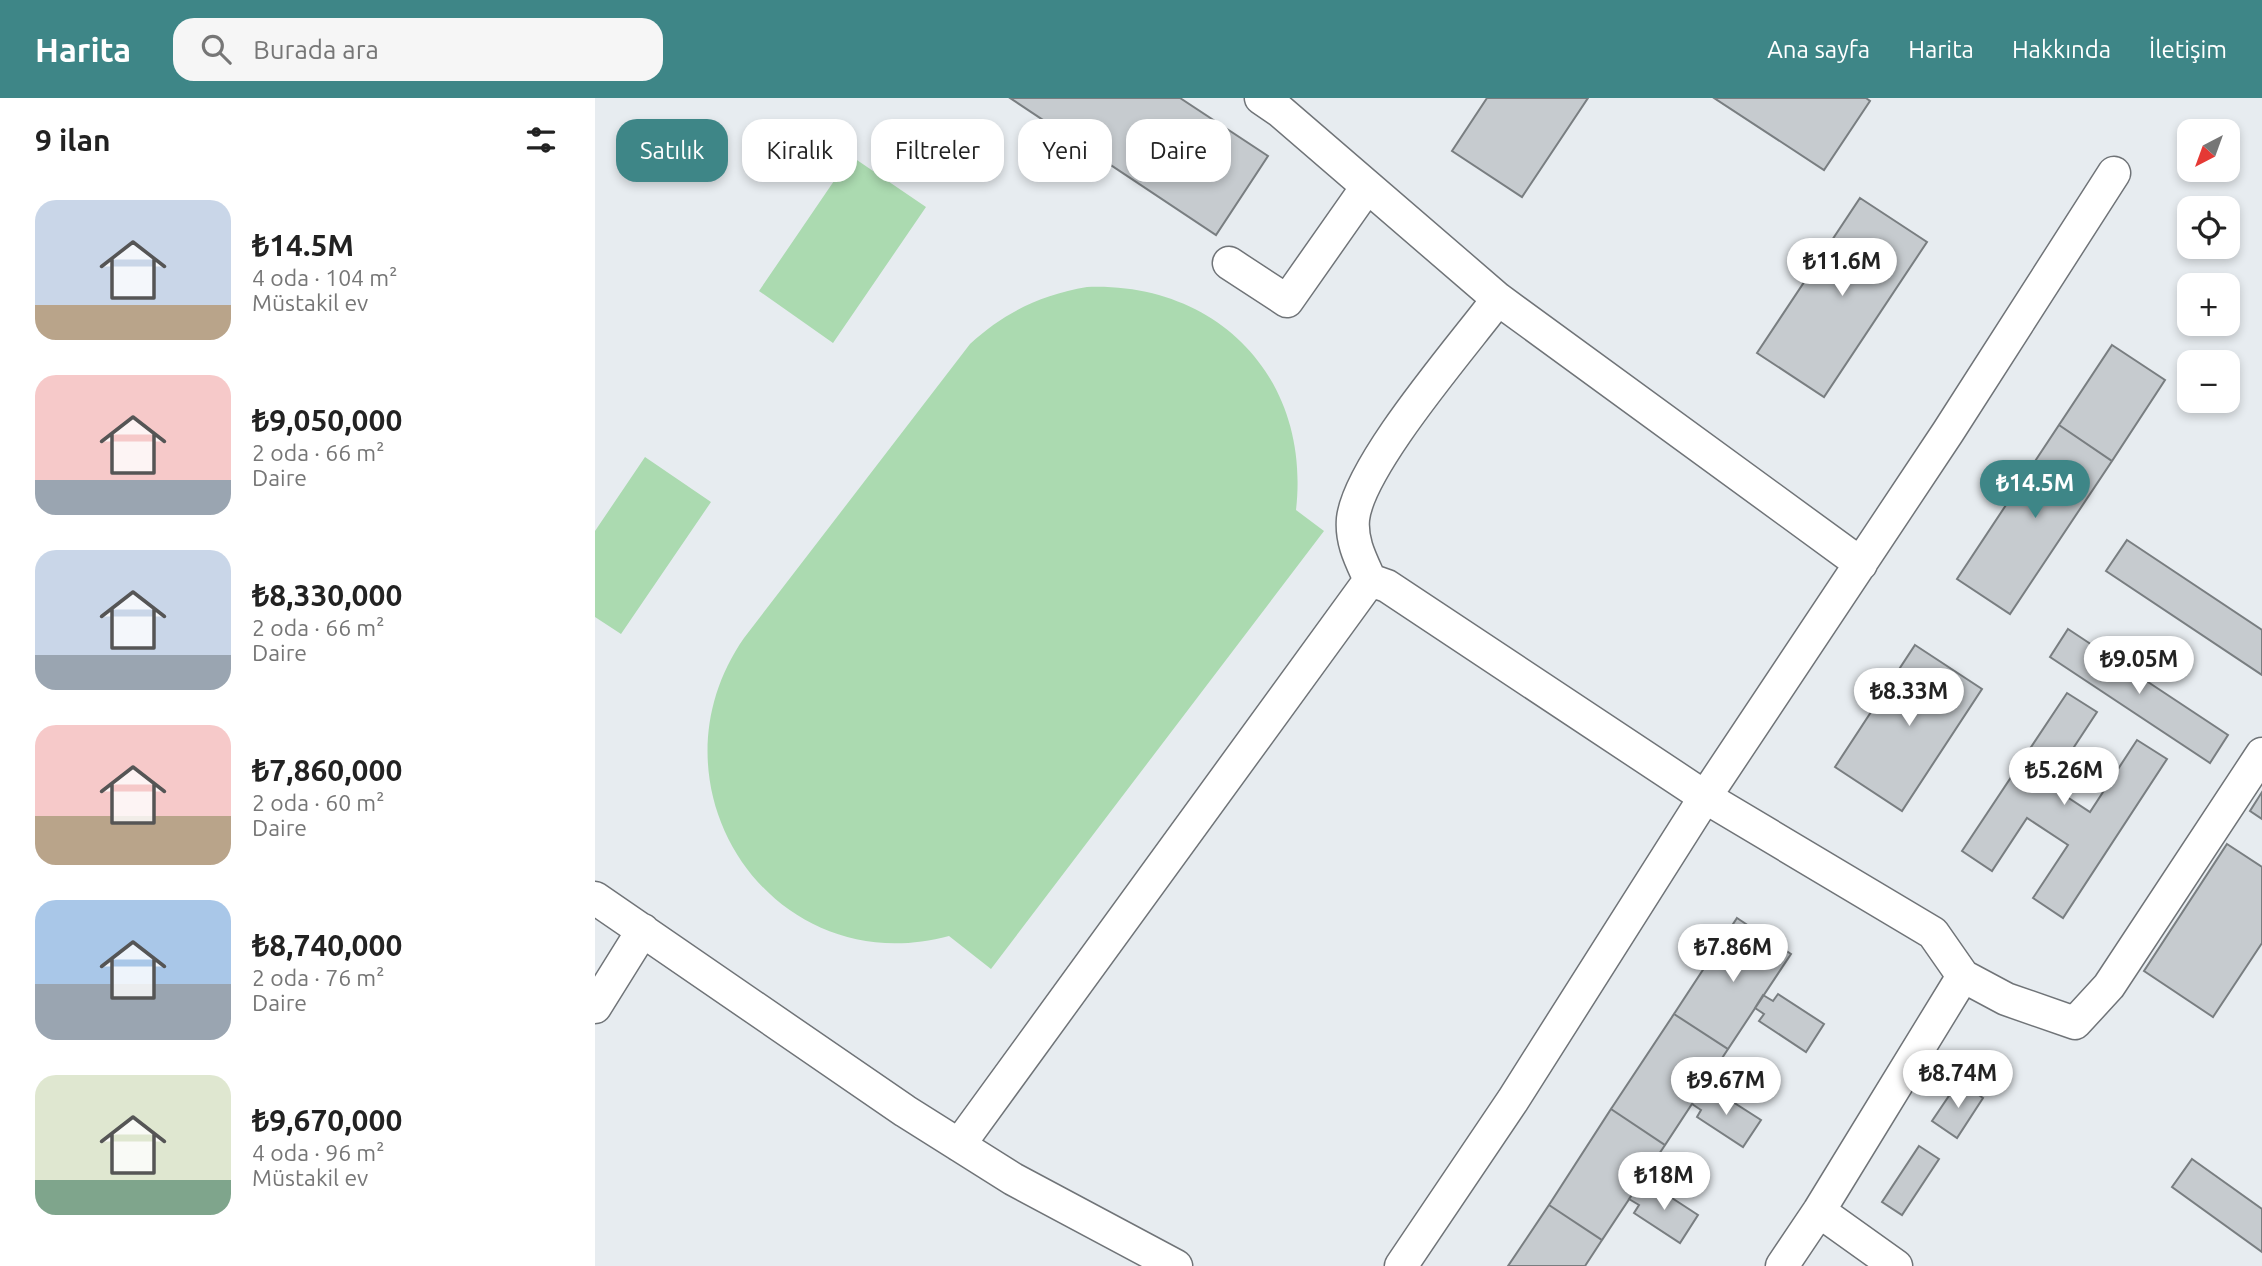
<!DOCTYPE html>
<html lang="tr">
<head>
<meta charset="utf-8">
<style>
	body { margin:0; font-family:Ubuntu,sans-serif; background:#f6f6f6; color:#222; height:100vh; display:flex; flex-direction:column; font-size:26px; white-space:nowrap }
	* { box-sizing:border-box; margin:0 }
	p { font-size:23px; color:#767676 }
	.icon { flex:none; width:38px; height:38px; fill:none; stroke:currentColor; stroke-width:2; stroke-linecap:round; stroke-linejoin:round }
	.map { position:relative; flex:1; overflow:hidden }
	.details { display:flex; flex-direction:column; background:#fff; width:595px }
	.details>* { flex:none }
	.banner { position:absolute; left:21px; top:21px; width:665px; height:63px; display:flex; gap:14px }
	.needle { width:46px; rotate:221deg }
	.tools { position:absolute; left:1582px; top:21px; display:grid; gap:14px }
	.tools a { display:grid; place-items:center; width:63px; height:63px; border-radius:14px; background:#fff; box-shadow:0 4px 10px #0003; font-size:35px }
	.price { position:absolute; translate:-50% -60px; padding:0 16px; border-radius:24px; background:#fff; color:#222; font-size:23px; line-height:46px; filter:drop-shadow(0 2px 4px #0008) }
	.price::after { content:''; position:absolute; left:50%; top:42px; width:21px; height:16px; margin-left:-10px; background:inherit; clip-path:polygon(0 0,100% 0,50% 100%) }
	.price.selected { background:#3e8687; color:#fff }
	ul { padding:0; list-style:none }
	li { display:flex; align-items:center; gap:21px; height:175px; padding:0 35px }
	li span { display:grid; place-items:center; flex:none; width:196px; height:140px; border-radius:21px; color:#555 }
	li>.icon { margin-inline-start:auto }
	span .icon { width:84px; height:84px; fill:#fffc; stroke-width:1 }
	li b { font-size:30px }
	h2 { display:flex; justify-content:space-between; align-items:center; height:84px; padding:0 35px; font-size:30px }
	.tag { padding:0 24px; border-radius:21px; background:#fff; box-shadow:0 4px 10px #0003; font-size:24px; line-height:63px }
	.tag.selected { background:#3e8687; color:#fff }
	header { display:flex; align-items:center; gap:42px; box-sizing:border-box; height:98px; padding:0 35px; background:#3e8687; color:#fff }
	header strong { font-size:33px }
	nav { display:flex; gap:38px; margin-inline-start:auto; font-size:24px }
	.search { width:490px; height:63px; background:#f6f6f6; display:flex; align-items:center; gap:18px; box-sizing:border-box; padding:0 24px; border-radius:21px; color:#767676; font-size:26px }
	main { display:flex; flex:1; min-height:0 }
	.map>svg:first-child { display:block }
	.green { fill:#abdab0 }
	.building { fill:#c6cbcf; stroke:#797e81; stroke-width:2 }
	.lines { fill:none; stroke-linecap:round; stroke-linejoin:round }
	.minor-casing { stroke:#707478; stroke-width:35 }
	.minor { stroke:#fff; stroke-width:32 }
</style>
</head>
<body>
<header>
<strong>Harita</strong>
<div class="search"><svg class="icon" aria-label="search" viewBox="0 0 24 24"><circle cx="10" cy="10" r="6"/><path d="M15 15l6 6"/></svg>Burada ara</div>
<nav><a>Ana sayfa</a><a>Harita</a><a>Hakkında</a><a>İletişim</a></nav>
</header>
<main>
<section class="details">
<h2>9 ilan<svg class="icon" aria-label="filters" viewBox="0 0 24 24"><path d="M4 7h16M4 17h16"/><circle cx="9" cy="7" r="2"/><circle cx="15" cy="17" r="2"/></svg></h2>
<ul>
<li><span style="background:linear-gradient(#c9d6e8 75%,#b9a48a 0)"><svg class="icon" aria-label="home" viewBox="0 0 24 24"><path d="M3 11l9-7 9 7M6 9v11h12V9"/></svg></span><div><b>₺14.5M</b><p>4 oda · 104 m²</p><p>Müstakil ev</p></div></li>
<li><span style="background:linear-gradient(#f6c9c9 75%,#9aa5b1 0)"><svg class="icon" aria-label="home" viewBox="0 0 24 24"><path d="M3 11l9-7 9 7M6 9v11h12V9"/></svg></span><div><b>₺9,050,000</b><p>2 oda · 66 m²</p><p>Daire</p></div></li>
<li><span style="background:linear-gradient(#c9d6e8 75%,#9aa5b1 0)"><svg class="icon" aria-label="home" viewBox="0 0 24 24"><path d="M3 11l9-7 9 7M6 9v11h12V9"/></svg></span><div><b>₺8,330,000</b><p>2 oda · 66 m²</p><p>Daire</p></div></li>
<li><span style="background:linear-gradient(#f6c9c9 65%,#b9a48a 0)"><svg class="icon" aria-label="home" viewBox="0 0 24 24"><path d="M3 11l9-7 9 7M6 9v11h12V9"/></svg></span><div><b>₺7,860,000</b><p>2 oda · 60 m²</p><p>Daire</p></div></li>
<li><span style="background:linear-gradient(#a9c7e8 60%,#9aa5b1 0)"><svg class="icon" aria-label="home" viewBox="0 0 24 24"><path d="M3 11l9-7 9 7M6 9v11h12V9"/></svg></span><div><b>₺8,740,000</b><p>2 oda · 76 m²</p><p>Daire</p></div></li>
<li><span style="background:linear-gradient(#dfe7d0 75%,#7fa58c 0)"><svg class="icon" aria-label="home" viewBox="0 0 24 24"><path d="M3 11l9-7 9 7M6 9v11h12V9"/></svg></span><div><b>₺9,670,000</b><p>4 oda · 96 m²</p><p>Müstakil ev</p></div></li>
</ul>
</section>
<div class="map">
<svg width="1667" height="1168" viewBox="0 0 1667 1168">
	<rect width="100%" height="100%" fill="#e7ecf0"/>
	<path class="green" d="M256,58L331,109L238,245L164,193Z
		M492,189C623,184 716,280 701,412L729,433L396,871L354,838C176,886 46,688 149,540L375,246C410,214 446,197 492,189Z
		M50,359L116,404L26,536L0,519V433Z"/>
	<path class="building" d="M415,0H585L673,58L621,137Z
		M892,0H993L927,99L857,53Z
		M1119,0H1271L1275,3L1229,72Z
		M1265,100L1332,144L1229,299L1162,255Z
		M1517,247L1570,282L1517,363L1464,327Z
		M1464,327L1517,363L1415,516L1362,481Z
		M1532,442L1667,532V577L1511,473Z
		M1473,531L1633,637L1615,665L1455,559Z
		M1320,547L1387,591L1307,713L1240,669Z
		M1472,595L1502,614L1454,687L1495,714L1542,642L1572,661L1468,820L1438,800L1473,747L1432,720L1397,773L1367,753Z
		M1667,694V721L1655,713Z
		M1632,746L1667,769V845L1618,919L1549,873Z
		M1142,820L1196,856L1133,951L1079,916Z
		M1183,896L1229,926L1211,954L1164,923L1169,916L1160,910L1168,897L1178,903Z
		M1079,916L1133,951L1070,1047L1016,1011Z
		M1364,983L1388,1000L1362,1040L1337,1023Z
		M1106,992L1115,999L1119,992L1166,1022L1148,1049L1102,1019L1106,1012L1097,1006Z
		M1016,1011L1070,1047L1007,1142L954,1107Z
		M1324,1048L1344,1061L1307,1117L1287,1104Z
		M1597,1061L1667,1111V1154L1577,1089Z
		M1057,1087L1103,1117L1085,1145L1039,1115L1044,1107L1034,1101L1043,1088L1053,1094Z
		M954,1107L1007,1142L990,1168H913Z"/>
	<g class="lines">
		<defs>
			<path id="minor" d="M666,0L685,13L903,201L1266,466
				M634,165L692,203L772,89
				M903,201C867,249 764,367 758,421C756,444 766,462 775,482L792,488L1110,699L1338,835L1368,878L1411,901L1480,925L1514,888L1667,656
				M0,800L310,1013L418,1081L581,1168
				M0,909L48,832
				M364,1047L775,482
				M1224,1113L1301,1168
				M806,1168L918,1002L1110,699L1353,334L1519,75
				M1187,1168L1224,1113L1368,878"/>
		</defs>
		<use href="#minor" class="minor-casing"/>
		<use href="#minor" class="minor"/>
	</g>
</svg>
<div class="tools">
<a><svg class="needle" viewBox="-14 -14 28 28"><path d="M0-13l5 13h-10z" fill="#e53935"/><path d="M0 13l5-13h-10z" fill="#767676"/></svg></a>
<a><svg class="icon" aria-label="locate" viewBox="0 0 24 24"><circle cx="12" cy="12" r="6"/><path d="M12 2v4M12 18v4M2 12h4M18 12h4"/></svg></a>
<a>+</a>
<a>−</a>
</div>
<b class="price" style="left:1247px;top:200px">₺11.6M</b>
<b class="price selected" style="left:1440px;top:422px">₺14.5M</b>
<b class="price" style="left:1544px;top:598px">₺9.05M</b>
<b class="price" style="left:1314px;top:630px">₺8.33M</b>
<b class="price" style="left:1469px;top:709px">₺5.26M</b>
<b class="price" style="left:1138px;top:886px">₺7.86M</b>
<b class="price" style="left:1363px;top:1012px">₺8.74M</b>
<b class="price" style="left:1131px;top:1019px">₺9.67M</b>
<b class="price" style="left:1069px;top:1114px">₺18M</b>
<div class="banner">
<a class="tag selected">Satılık</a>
<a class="tag">Kiralık</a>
<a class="tag">Filtreler</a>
<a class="tag">Yeni</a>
<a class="tag">Daire</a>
</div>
</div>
</main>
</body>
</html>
